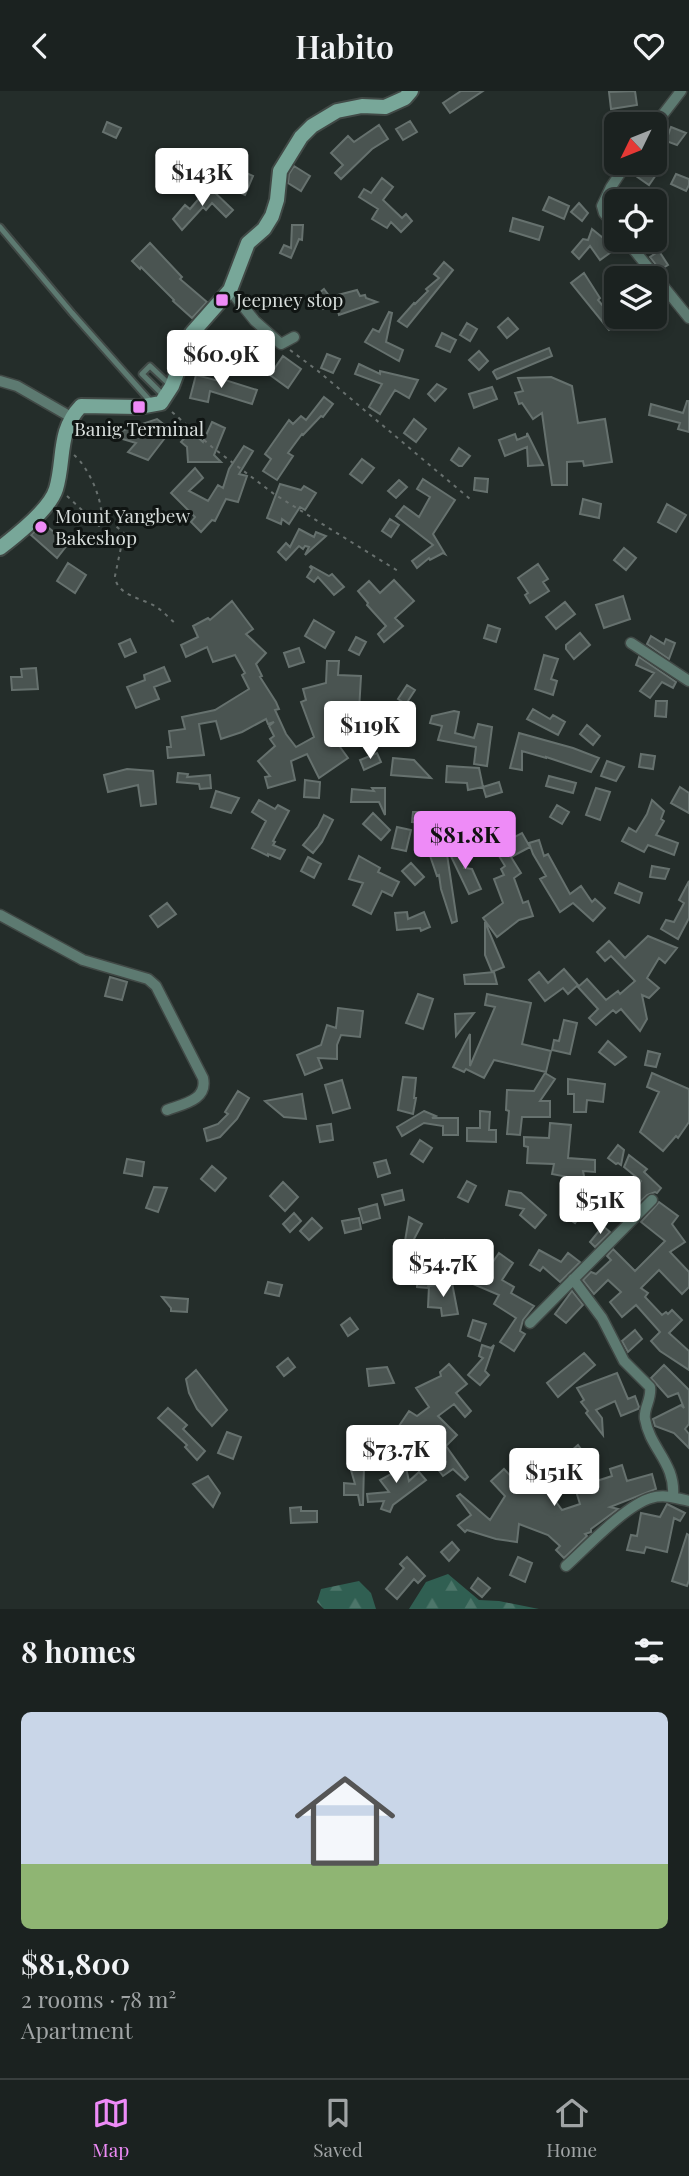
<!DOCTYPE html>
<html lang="en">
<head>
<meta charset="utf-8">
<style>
	body { margin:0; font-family:"Playfair Display",serif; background:#282f2d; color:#f1f3f6; height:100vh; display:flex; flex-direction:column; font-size:26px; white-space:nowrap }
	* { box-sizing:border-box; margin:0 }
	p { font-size:23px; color:#a0a4a5 }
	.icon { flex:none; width:38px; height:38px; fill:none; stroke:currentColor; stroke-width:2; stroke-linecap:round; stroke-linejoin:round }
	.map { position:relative; height:1518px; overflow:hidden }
	.drawer { display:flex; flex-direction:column; background:#1b2220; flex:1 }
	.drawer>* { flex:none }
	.needle { width:46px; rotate:227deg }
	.fabs { position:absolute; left:604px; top:21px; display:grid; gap:14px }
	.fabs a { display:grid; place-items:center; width:63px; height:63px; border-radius:10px; background:#1b2220; box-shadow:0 4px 10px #0003,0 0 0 2px #393f3e; font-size:35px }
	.price { position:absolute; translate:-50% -60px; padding:0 16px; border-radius:7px; background:#fff; color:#222; font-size:23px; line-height:46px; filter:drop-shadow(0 2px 4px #0008) }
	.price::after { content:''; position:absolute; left:50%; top:42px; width:21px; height:16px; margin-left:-10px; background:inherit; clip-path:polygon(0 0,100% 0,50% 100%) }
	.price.selected { background:#ee8bf7; color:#111 }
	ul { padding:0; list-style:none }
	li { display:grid; align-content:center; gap:14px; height:371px; padding:0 21px }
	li+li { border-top:2px solid #393f3e }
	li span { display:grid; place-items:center; height:217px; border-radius:10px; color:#555 }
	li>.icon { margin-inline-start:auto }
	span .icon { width:126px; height:126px; fill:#fffc; stroke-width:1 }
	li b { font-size:30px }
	h2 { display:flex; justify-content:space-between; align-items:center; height:84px; padding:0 21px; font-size:30px }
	header { display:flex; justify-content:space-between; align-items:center; height:91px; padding:0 21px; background:#1b2220; font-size:32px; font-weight:600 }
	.menu { display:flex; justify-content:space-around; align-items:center; height:98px; border-top:2px solid #393f3e; background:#1b2220; font-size:19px; color:#a0a4a5 }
	.menu a { display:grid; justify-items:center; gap:4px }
	.menu .selected { color:#ee8bf7 }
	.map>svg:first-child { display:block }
	.forest { fill:url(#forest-firs) }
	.building { fill:#4a5451; stroke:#66716e; stroke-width:2 }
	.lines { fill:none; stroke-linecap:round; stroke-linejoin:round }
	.service-casing { stroke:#414946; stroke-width:9 }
	.minor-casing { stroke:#414946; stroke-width:13 }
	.secondary-casing { stroke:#414946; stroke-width:18 }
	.path { stroke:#68706e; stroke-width:2; stroke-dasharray:3.5 5; stroke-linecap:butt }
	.service { stroke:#5d7a71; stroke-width:5 }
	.minor { stroke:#5d7a71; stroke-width:10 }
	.secondary { stroke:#78a799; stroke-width:14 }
	.poi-dot { fill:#ee8bf7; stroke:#101513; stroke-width:2.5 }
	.labels { text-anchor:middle; stroke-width:6; stroke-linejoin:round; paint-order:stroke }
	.poi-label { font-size:19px; fill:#d7dddb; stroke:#101513; text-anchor:start }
</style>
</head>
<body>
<header><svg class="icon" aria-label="back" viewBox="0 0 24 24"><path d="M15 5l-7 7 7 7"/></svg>Habito<svg class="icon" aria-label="heart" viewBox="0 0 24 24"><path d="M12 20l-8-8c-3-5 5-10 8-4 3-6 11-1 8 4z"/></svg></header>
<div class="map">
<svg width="689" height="1518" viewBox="0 0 689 1518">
	<defs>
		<pattern id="forest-firs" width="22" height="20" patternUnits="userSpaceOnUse" patternTransform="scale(1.75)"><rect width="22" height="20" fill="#305f52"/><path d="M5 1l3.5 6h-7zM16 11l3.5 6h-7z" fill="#4d766a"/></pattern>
	</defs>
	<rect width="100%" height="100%" fill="#242d2a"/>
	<path class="forest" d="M448,1483L479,1509L499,1510L539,1518H409L426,1491Z
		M359,1490L371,1502L376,1518H324L317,1511L321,1498Z"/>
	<path class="building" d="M461,0H483L450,22L443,12Z
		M635,0L637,14L611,18L609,1Z
		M410,30L417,41L403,49L396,38Z
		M107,31L121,37L116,47L103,41Z
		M379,34L388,48L372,58L341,88L335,82L343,74L331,62L348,45L354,51Z
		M671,36L686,42L677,54L666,50Z
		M645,72H651L660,78L649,94L636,85Z
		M231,75L253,85L245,104L223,94Z
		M294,75L310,85L301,100L288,92L289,83Z
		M676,83L689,88V94L686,100L671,93Z
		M382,87L393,96L383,109L402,127L406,123L412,130L401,141L391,131L387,137L372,128L378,118L359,106L364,98L371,102Z
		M209,96L233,119L226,126L212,112L206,119L203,116L182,139L173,128L185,114L190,118Z
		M549,106L569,115L564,128L543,119Z
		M579,112L588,122L582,130L571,121Z
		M513,127L543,136L539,149L510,140Z
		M292,134H303L302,149L299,148L291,167L280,162L284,154L291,157Z
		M592,138L608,151L614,159L600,169L590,155L579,168L572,161L583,148L588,149Z
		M150,152L182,186L180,188L207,211L192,227L173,210L174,209L141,176L140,178L132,170Z
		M659,160L668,174L660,179L650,166Z
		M444,171L453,179L407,236L398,230L414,212L415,213L428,200L426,198L439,187L434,183Z
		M584,182L600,207L598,209L618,233L609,239L571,192Z
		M324,198L333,210L323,218L313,207Z
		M357,199L360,205L365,204L366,207L377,211L339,224L334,205Z
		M389,221L392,222L386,251L403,259L399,270L365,251L373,238L379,241Z
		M508,227L518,238L507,247L498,236Z
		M467,232L477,238L470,250L460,244Z
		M442,242L456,249L450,261L436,255Z
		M259,250L268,259L250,276L241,267Z
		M549,257L552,265L497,288L493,281L495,279Z
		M479,260L488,270L479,279L469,269Z
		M327,263L340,268L333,282L321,277Z
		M283,265L301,278L288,297L270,284Z
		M359,273L380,283V280L418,289L409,307L395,299L380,323L369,316L382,293L355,283Z
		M196,284L219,290V287L257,299L252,313L210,300L208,311L190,307Z
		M551,286L572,295L578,332L605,328L612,371L584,375L583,370L567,371V394H552L542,322L533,328L522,312L519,313L515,302L523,300L518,287Z
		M437,293L446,298L435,310L428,303Z
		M492,296L497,308L474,317L469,303Z
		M324,306L333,313L323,326L321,325L303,344L302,343L288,362L293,365L277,389L263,380L271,368L265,363L289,329L293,333L301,325L306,329Z
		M687,310H689V341L678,338L680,332L649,324L651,313L683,322Z
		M157,328L171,339L148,369L128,361L136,352L109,344Z
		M414,328L426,338L416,351L404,342Z
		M212,331L225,337L214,364L221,371H188L187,356L181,351L191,340L203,351Z
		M527,342L543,374L528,375L527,356L505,365L499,349L515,343L517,349L527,345Z
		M244,355L253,360L239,383L247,385L238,411L226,408L215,430L212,429L201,441L191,431L195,426L171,402L195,377L203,387L189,400L208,410L218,394L223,397L229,378Z
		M459,357L470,365L462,375H459L451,369Z
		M362,368L374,377L362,392L350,383Z
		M475,387L488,388L487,401L474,399Z
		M423,388L455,409L433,443L445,463L443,462L430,469L429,467L417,477L412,470L433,454L396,425L404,415L419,426L430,406L417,398Z
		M399,389L407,396L396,407L388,400Z
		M280,393L301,399L304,395L316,402L305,419L300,416L289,433L282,428L281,433L267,427Z
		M583,408L601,413L599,427L580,423Z
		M667,413L686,424L676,441L658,431Z
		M390,428L399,434L391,446L382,440Z
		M43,432L68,453L57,467L31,444Z
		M299,438L314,446L316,441L326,445L305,464L309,456L305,455L303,458L299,455L286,469L278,461L286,452L290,456Z
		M624,457L636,467L626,479L614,469Z
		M68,472L86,484L75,502L57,490Z
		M538,473L548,488L543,491L549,500L530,512L525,504L528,502L518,487Z
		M311,475L329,485L332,483L344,496L334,504L318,486L314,491L307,486L312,478L310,476Z
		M394,489L414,510L395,527L403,535L384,551L378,543L386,535L367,514L368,512L358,500L369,490L380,502Z
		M623,505L630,528L604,537L596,514Z
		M232,510L253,538L246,543L266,562L256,573L262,585L260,586L276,611L279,618L275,619L286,643L296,656L314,646L301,611L306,609L303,598L326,592L327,570H339L338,584L361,585L359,620L327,618L337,642L346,634L354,644L340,656L348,667L319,687L307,663L291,670L295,689L268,697L265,686L270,685L258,670L275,655L270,648L274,645L269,635L274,631L268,633L266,628L242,641L221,648L216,630L199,633L204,664L168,667L167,656H171L169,640L185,638L182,626L215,619L249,598L242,584L245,582L235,564L213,571L207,556L186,566L181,554L198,546L193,535L208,527L210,529Z
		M565,511L575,523L556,538L546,526Z
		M314,529L334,541L325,557L305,545Z
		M488,534L500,538L496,551L484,547Z
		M580,542L590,554L574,568L566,558V554Z
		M651,545L664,553L666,548L675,552L669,568L647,553Z
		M356,546L366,551L359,564L349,559Z
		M130,548L136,561L125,566L119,553Z
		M299,557L304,571L289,576L284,562Z
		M544,564L558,568L551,588L557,590L553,604L535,598Z
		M639,566L676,591L673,597L662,591L650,607L640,600L654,582L636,574Z
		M164,576L170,590L154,596L159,608L136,617L127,596L145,589L144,584Z
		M36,577L38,598L12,599L11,586H22L21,578Z
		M407,594L415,599L406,613L398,608Z
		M656,610H667L666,626L655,625Z
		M533,618L550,628L553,624L565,631L558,644L527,628Z
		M454,620L459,621L455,642L474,647L478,633L492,636L487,675L474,673L476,656L438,649L442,635L430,632L432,625Z
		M587,634L600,645L593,654L580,643Z
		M519,642L573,657L599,667L591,681L546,666V667L522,660V679L510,677Z
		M377,662L381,671L364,679L360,669Z
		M641,663L655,665L653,678L639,676Z
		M393,667L414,669L431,687L391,684Z
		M607,670L624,676L616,690L601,685Z
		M447,675L479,677L483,696L468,699L467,692L446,691Z
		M127,678L153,680L156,713L141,715L138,694L108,701L104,684Z
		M178,682L188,683L187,686L210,684L211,697L200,698L199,693L177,691Z
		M549,685L576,692L573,702L546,695Z
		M305,689L320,691L319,707L304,706Z
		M499,691L502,701L486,706L483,696Z
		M680,696L689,702V722L671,712Z
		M372,697H385V724L379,711H351L352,698L374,700Z
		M596,697L610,701L600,729L586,724Z
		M216,700L239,707L231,722L211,716Z
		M259,709L275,718L278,714L289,720L273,750L275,751L273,754L285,759L280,768L268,763V765L252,757L266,730L252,721Z
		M652,709L664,720L661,728L664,730L656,744L678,752L674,764L648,754L644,761L622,750L629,737L636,741L647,723Z
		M557,714L569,721L562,733L550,726Z
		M413,721H430V732L412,731Z
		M373,722L390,739L381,749L363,733Z
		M324,724L333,729L322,751L313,762L303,754L318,736Z
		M493,726L498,734L494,736L503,752L522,742L530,756L511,766L521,782L514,787L523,812L528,810L533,825L519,829L497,846L483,827L503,812L494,788L504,784L501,778L505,775L480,733Z
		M397,736L411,739L406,760L392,757Z
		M539,749L544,765L548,763L570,803L581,795L592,811L595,808L605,817L593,830L573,812L560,821L557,816L540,788L546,785L533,763L529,752Z
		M445,750L457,830L452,832L441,798L439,784L437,785L427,756Z
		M447,757L468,762L464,777L472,778L481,798L469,803Z
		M359,765L380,777L378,781L399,791L392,805L382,800L371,823L353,814L363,792L349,788Z
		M308,766L321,773L314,787L301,780Z
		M411,772L424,786L415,794L402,780Z
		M652,775L669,778L665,788L650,786Z
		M689,790V827L678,848L661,838L666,829L674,831L684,812L679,809Z
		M619,792L642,802L639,812L615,802Z
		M167,812L176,823L158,836L150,825Z
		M407,821L408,828L424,821L430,836L421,840L420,837L397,839L395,822Z
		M485,831L504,876L492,881L485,864Z
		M648,845L677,857L665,872L659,867L647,887L659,897L649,907L642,904L647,928L640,940L621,918L616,922L613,919L596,934L589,927L598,918L578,896L587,888L606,909L618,900L620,903L635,890L611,865L605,870L597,861L609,850L625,867Z
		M564,878L578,894L568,903L563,897L545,910L529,889L539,881L548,892Z
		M494,881L497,893H465L464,884Z
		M110,886L127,891L122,909L105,905Z
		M418,903L433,908L423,938L406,932Z
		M487,903L531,912L522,953L551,960L546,981L494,969L484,987L466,978L464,981L453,976L470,943V975L495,916L485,914Z
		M338,917L363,920L360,946L341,944L337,954V968L318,967L322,977L305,984L297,964L321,954L327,934L336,937Z
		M474,922L456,945L455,923Z
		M564,929L577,932L570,963L552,959L554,949L559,950Z
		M608,950L626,966L615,974L599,961Z
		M648,960L660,963L656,976L645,974Z
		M545,982L555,988L540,1010H550V1026H522L520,1044L507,1043L509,1020L506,1019L507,999L534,1000Z
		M652,982L689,998V1031L678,1047L676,1045L663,1060L640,1041L659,1001L647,996Z
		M403,986L416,987L414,1007H416L413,1023L398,1019Z
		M568,988L605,993L603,1011L587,1009L586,1021H574V1003H568Z
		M342,989L350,1017L333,1022L325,994Z
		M238,1000L249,1007L237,1028L220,1046L207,1050L204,1038L218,1033L228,1023L225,1021Z
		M302,1003L306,1028L284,1026L265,1010Z
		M424,1020L436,1025L432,1027H458V1044H443V1035L424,1032L402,1045L397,1036Z
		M480,1020L490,1021L489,1039H496V1051L467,1050V1037H480Z
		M550,1032L571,1034L568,1067L595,1069V1081L583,1080L589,1111L603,1096L620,1112L641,1090L624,1076L629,1064L647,1078L644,1081L661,1097L657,1102L655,1101L647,1104L622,1128L613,1120L605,1129L588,1114L575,1132L562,1123L576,1101L573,1087L552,1083L554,1073L527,1072L528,1056L524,1055V1046L549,1047Z
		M331,1033L333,1049L320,1051L317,1035Z
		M420,1049L432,1057L423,1071L411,1063Z
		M618,1054L624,1059L621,1074L618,1072L616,1073L608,1067Z
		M127,1068L144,1071L142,1085L124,1082Z
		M386,1069L390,1082L378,1086L374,1072Z
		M212,1075L226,1087L215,1100L201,1088Z
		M467,1090L476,1095L468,1111L458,1106Z
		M283,1091L298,1106L285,1120L270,1105Z
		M154,1096L167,1097L158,1121L146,1117Z
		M402,1099L404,1109L385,1114L382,1104Z
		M509,1100L521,1102L546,1124L535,1137L520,1124L524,1118L506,1114Z
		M659,1111L678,1125L672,1133L685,1151L670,1161L689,1181V1196L682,1203L659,1179L641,1197L648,1202L645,1206L662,1224L666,1221L668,1223L672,1219L682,1229L669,1242L689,1260V1279L660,1260L651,1250L660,1241L636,1214L622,1226L610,1211L621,1201L608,1189L594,1203L583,1189L591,1181L596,1183L611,1169L607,1165L613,1158L635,1180L665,1150L641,1131Z
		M377,1113L380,1127L363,1132L359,1118Z
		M294,1122L301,1130L290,1141L283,1133Z
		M409,1126L422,1133L404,1167L411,1169L409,1182L400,1180Z
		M312,1127L322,1137L309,1149L300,1140Z
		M359,1127L361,1138L345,1142L342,1130Z
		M603,1135L610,1141L595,1156L590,1151Z
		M445,1149L457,1155L453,1165L440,1159Z
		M539,1159L561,1171L568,1162L580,1171L560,1191L543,1176L540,1180L530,1174Z
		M499,1162L513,1172L502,1189L514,1196L511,1202L534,1215L523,1229L520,1240L525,1243L514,1260L500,1251L516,1227L494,1213L499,1204L466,1190L493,1186L459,1177L462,1167L490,1175Z
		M418,1178L430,1179L428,1197L417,1196Z
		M268,1191L282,1194L279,1205L265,1202Z
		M452,1192L458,1223L442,1225L441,1217L428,1216L429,1195Z
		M572,1200L583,1214L566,1232L555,1223Z
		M162,1206L188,1208L187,1221L171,1220V1217Z
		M350,1227L358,1238L348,1245L341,1234Z
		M473,1229L486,1233L480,1250L468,1245Z
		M635,1239L642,1248L628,1261L622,1250Z
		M482,1254L491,1257L494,1254L485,1280L489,1284L480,1294L468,1284L483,1267L479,1265Z
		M584,1262L595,1274L558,1306L547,1292Z
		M288,1267L295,1276L284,1285L277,1276Z
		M449,1273L467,1293L456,1302L471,1320L465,1326L454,1313L438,1325L457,1344L446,1355L468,1386L465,1389L453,1378L443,1385L437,1377L446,1371L413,1341L408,1349L395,1341L409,1320L417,1325L429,1316L416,1297L441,1285L440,1281Z
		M664,1274L689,1299V1333L685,1338L689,1343V1357L674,1342L655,1335L653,1328L681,1314L684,1317L678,1302L668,1306L651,1287Z
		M387,1276L394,1292L369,1295L367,1278Z
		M196,1279L227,1319L212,1335L197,1318L189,1302L186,1288Z
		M617,1282L628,1308L635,1305L639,1316L638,1318L621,1325L615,1310L596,1319L602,1327L603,1344L586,1322L588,1320L581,1311L584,1309L577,1297Z
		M168,1317L187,1334L183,1338L205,1360L197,1369L185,1356L187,1354L158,1327Z
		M227,1341L241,1346L233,1368L218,1362Z
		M578,1354L584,1362L571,1373L564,1366Z
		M403,1364L409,1390L419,1381L426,1389L393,1414L390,1421L381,1418L384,1410L368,1411L367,1403L389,1401L380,1389L393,1382L390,1367Z
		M622,1374L627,1390L652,1383L656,1398L610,1416L618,1418L591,1438V1441L585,1443L587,1445L564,1467L556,1459L560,1455L548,1444L519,1433L517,1451L496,1448L467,1439L465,1441L458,1434L471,1424L457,1405L460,1403L490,1429L505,1405L491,1390L504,1378L521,1396L541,1380L557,1400L551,1404L562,1419L580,1413L575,1397L612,1385L610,1378Z
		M364,1375L363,1414H360L358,1404H344V1392L355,1393L351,1379Z
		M208,1385L220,1402L213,1416L193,1393Z
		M667,1413L685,1422L680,1430L674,1427L667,1461L646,1456L644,1462L627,1459L631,1444L637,1445L641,1422L660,1426Z
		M301,1416V1420H317V1431L291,1432L290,1417Z
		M687,1443L689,1444V1489L687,1495L672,1490Z
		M452,1451L459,1459L449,1470L441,1461Z
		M407,1466L425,1485L418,1492L414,1488L397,1508L386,1498L404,1477L400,1473Z
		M518,1466L532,1472L525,1491L510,1484Z
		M478,1487L490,1497L482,1506L471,1497Z"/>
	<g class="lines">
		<defs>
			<path id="service" d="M0,136L72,222L151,311
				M163,304L142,283L150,275L169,293"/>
			<path id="minor" d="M654,35L681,0
				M616,136L604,122L602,115L611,96L627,72
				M626,149L689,227
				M230,199L255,230L281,253L294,246
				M0,290L17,295L71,326
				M631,552L689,590
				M0,824L83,869L148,888L156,895L203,987C208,1009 183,1013 167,1019
				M573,1188L602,1227L624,1270L650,1296C652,1308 643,1318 645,1328C650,1358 676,1372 673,1406
				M530,1232L652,1109
				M566,1475C587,1456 626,1414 651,1407C664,1403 677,1407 689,1410"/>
			<path id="secondary" d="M0,457C17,444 50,418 56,398C65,368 57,340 81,315L139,316L161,312L172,295L192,242L230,199L248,152L264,138L272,125L277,109L280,80L301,46L312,35L337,20L362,15L385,16L405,7L411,0"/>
		</defs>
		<use href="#service" class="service-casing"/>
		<use href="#minor" class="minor-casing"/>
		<use href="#secondary" class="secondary-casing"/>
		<path class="path" d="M290,259L318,280L470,408
			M172,321L212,356L274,403L398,480
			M67,405L99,435C108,418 89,376 74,364
			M101,433L112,432L124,442L115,485C116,504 141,507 155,515C163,520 170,528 177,534"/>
		<use href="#service" class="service"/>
		<use href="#minor" class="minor"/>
		<use href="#secondary" class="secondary"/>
	</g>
	<g class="poi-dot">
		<rect x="215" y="202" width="14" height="14" rx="3.5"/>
		<rect x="132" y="309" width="14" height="14" rx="3.5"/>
		<circle cx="41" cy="436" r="7"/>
	</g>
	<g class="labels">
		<g class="poi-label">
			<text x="236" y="216">Jeepney stop</text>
			<text x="139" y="345" text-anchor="middle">Banig Terminal</text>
			<text x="55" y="432">Mount Yangbew<tspan x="55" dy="22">Bakeshop</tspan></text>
		</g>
	</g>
</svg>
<div class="fabs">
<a><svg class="needle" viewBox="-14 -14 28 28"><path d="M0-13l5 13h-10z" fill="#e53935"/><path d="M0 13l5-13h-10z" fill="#a0a4a5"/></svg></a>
<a><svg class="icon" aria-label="locate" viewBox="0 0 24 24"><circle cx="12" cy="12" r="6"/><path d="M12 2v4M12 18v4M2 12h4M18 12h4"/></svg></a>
<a><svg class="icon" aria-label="layers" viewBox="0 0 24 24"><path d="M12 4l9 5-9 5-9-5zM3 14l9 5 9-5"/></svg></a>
</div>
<b class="price" style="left:202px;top:117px">$143K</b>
<b class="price" style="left:221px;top:299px">$60.9K</b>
<b class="price" style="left:370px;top:670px">$119K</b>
<b class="price selected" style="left:465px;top:780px">$81.8K</b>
<b class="price" style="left:600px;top:1145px">$51K</b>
<b class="price" style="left:443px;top:1208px">$54.7K</b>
<b class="price" style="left:396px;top:1394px">$73.7K</b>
<b class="price" style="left:554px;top:1417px">$151K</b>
</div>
<section class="drawer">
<h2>8 homes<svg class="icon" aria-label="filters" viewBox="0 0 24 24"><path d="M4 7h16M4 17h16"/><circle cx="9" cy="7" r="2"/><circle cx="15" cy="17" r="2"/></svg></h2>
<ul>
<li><span style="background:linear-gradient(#c9d6e8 70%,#8fb573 0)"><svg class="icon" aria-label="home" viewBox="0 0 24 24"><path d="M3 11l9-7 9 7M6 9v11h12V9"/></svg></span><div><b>$81,800</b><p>2 rooms · 78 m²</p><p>Apartment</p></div></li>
</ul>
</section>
<nav class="menu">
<a class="selected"><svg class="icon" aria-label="map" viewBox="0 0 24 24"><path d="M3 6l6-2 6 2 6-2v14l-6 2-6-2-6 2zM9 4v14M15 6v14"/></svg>Map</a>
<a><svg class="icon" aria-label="saved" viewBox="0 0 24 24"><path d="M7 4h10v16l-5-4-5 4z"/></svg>Saved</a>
<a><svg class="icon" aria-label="home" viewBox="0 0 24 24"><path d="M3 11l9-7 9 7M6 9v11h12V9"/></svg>Home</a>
</nav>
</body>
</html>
